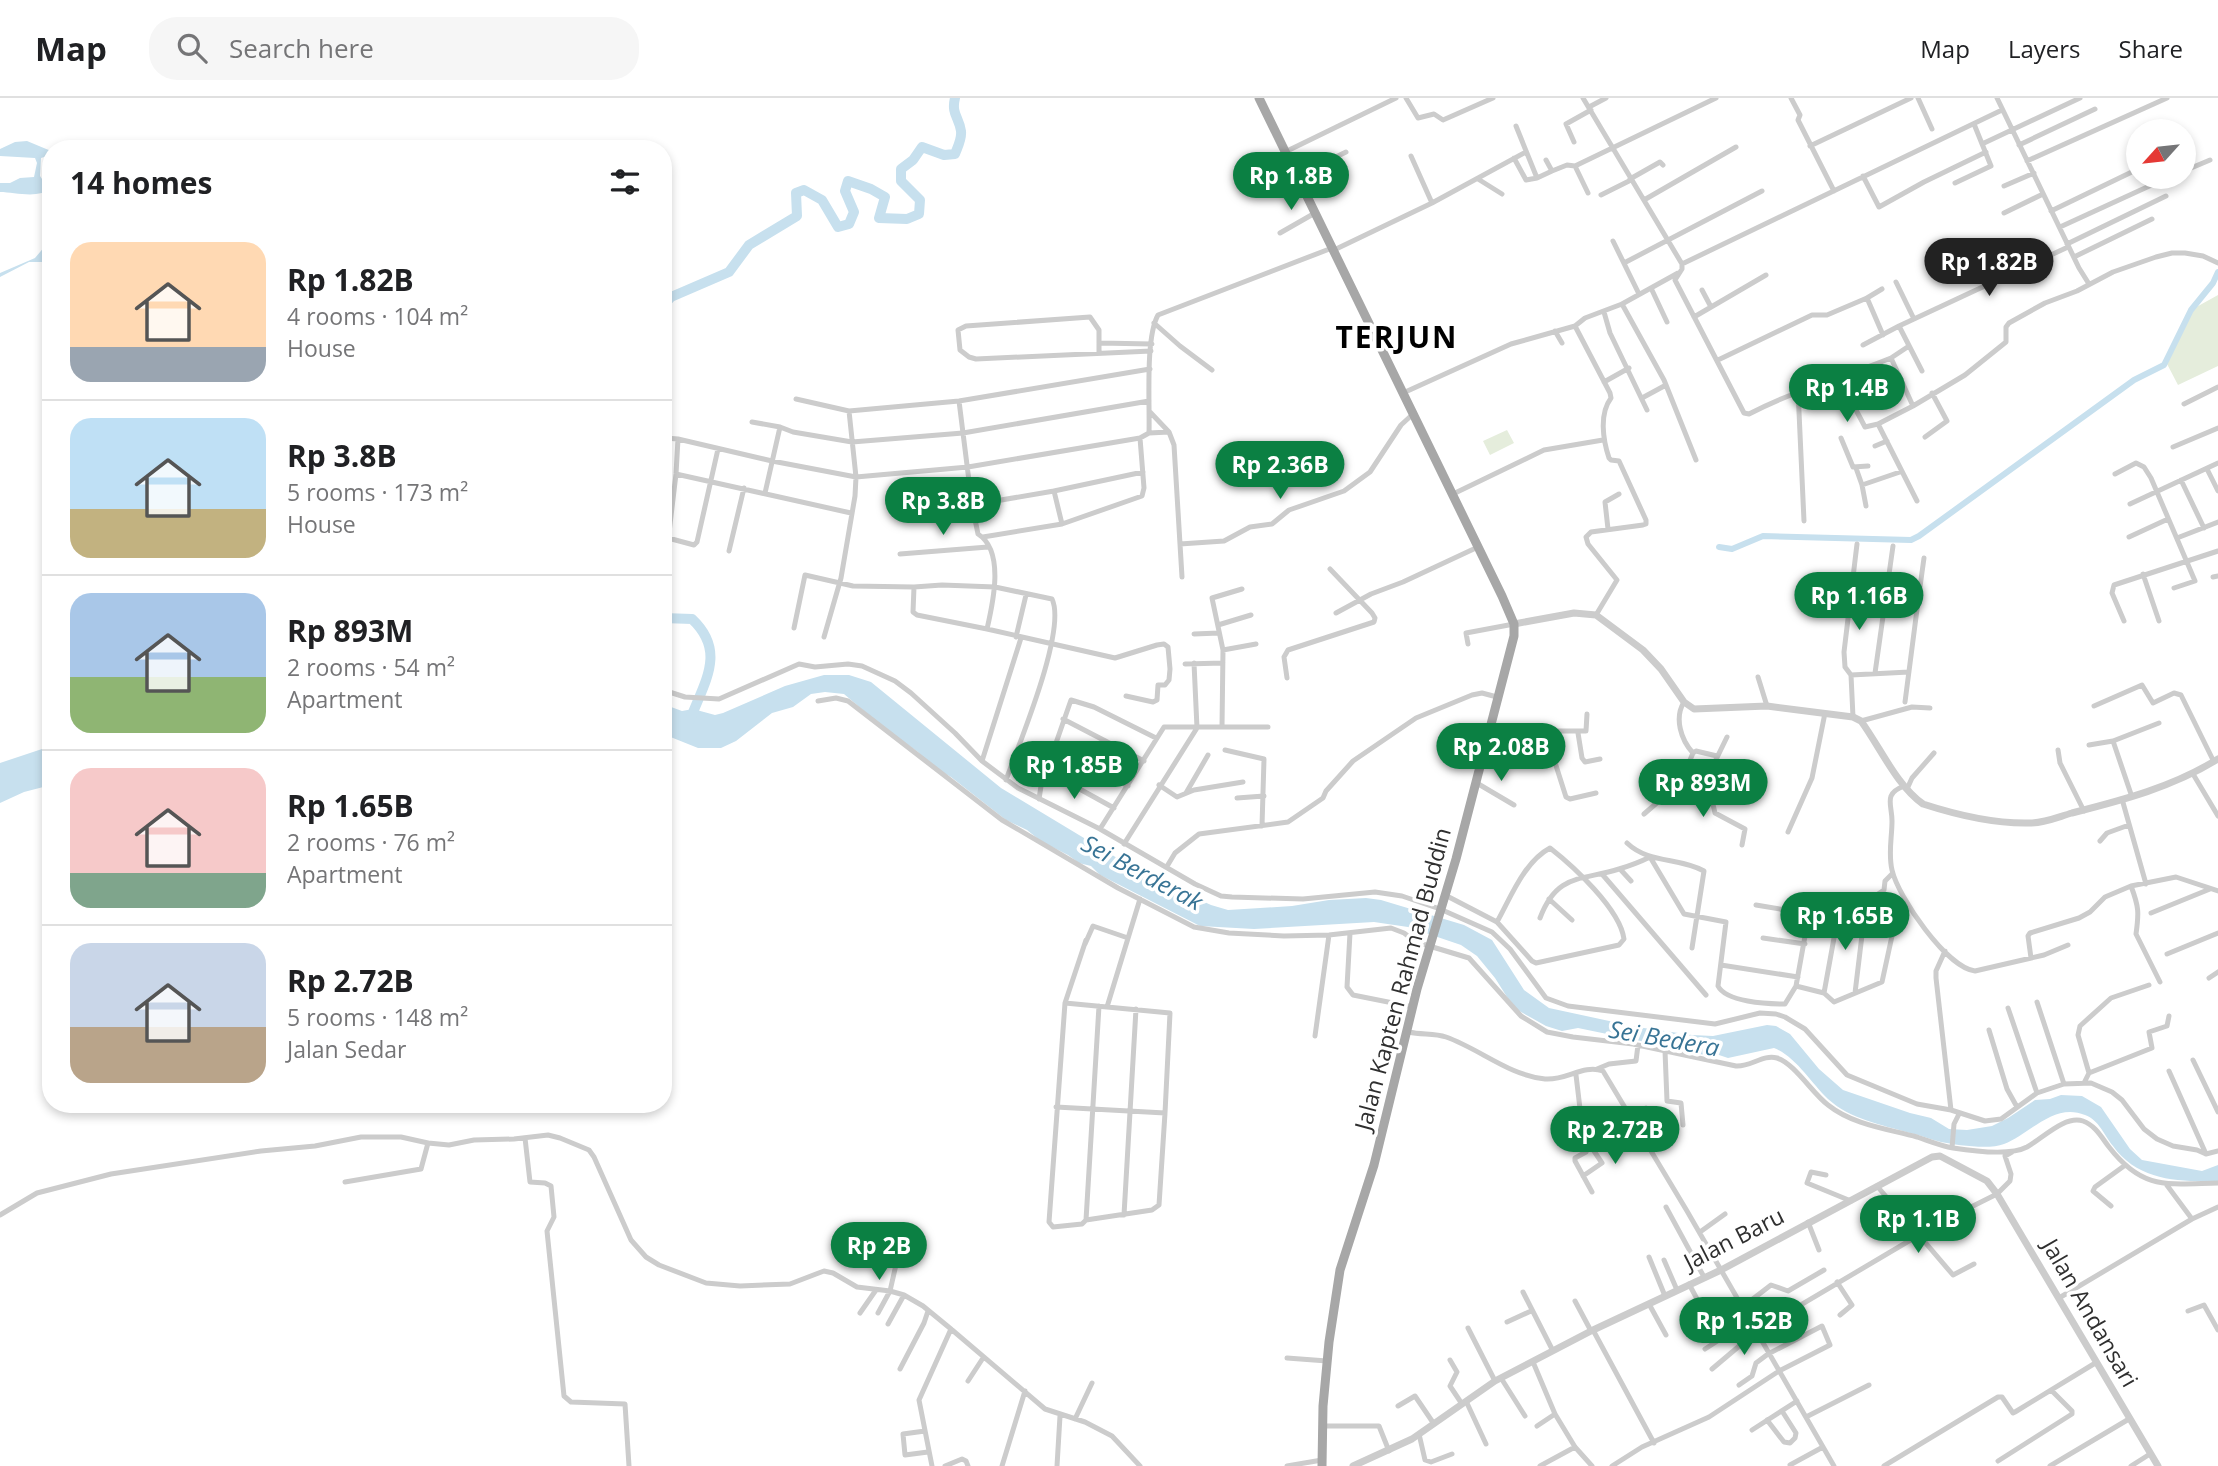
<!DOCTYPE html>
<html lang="en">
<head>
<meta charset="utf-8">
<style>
	body { margin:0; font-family:"Open Sans",sans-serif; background:#f6f6f6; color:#202124; height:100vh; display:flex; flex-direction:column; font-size:26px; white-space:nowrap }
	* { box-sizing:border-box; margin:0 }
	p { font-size:23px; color:#757577 }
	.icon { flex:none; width:38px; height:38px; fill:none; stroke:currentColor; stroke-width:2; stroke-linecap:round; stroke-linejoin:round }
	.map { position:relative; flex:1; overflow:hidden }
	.side { position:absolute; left:42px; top:42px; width:630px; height:973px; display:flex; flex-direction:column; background:#fff; border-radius:28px; box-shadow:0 4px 10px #0003 }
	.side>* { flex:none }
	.needle { width:46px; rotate:243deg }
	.controls { position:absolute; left:2126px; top:21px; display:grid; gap:14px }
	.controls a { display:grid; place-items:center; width:70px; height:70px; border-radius:50%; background:#fff; box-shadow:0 4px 10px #0003; font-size:35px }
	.price { position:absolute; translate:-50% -60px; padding:0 16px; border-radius:24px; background:#0b8043; color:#fff; font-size:23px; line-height:46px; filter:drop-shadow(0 2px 4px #0008) }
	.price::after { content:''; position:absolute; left:50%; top:42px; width:21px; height:16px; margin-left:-10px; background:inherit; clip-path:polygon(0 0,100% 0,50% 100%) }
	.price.selected { background:#222; color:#fff }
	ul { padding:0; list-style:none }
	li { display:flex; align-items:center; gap:21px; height:175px; padding:0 28px }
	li+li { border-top:2px solid #e0e0e0 }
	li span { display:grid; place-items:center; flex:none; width:196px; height:140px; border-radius:21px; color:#555 }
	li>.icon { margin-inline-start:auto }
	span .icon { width:84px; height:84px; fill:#fffc; stroke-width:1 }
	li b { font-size:30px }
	h2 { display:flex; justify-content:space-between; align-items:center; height:84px; padding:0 28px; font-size:30px }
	header { display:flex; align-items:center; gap:42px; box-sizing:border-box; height:98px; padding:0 35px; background:#fff; border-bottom:2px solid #e0e0e0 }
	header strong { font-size:33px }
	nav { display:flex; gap:38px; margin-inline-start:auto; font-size:24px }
	.search { width:490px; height:63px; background:#f6f6f6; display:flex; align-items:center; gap:18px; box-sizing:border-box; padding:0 24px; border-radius:28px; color:#757577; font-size:26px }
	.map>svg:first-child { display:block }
	.green { fill:#e5eddc }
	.water { fill:#c7e0ee }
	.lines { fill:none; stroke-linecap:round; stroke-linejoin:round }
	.canal { stroke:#c7e0ee; stroke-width:6 }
	.river { stroke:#c7e0ee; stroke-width:10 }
	.minor { stroke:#ccc; stroke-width:5 }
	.tertiary { stroke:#ccc; stroke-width:7 }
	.primary { stroke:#a7a7a7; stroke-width:9 }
	.labels { text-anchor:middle; stroke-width:7; stroke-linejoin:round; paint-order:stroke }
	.street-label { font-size:23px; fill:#2f2f2f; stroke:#fff }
	.water-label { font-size:24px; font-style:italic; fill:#387495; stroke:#fff }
	.district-label { font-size:30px; font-weight:bold; letter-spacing:2px; fill:#000; stroke:#fff }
</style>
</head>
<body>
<header>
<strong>Map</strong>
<div class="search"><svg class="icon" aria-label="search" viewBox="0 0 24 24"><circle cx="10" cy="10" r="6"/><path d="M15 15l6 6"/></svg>Search here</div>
<nav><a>Map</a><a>Layers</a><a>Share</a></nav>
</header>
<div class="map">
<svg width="2218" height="1368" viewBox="0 0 2218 1368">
	<rect width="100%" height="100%" fill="#fff"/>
	<path class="green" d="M2218,197V268L2178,287L2166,264L2191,212Z
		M1507,332L1514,345L1490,357L1483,343Z"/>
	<path class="water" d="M27,43L51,53V57L41,60L40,78L44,84L49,85L47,68L51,60V89C40,102 15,94 0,94V85H10L20,80L34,79L37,65L35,60L0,58V51L15,44Z
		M51,141V156L43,164H29L0,179V175L35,160Z
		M824,577H849L871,584L1001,690L1142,775L1211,807L1228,812L1292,808L1329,802L1366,800L1381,802L1464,827L1492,842L1524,892L1549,910L1637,929L1692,937L1713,938L1767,927L1776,928L1790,936L1819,971L1843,992L1910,1015L1931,1020L1949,1031L1967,1032L1992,1028L2008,1020L2035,1002L2050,1001L2061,997L2082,998L2101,1009L2130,1051L2142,1062L2202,1073L2218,1067V1083C2179,1084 2138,1083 2113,1048C2104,1037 2099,1022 2085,1017C2054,1004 2030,1036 2004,1046C1989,1052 1957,1047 1941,1044C1931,1042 1921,1037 1910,1035C1882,1027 1850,1021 1828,1001C1811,985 1796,959 1774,950L1728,960L1719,957L1694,956L1650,949L1641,943L1578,930L1562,933L1546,928L1514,910L1495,880L1477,858L1461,847L1408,829L1374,824L1254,831L1200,828L1100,777L1091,768L1079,765L1068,757L1042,744L1027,732L1006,722L951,679L929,666L918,654L883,629L844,596L825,594L811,596L793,609L772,615L736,643L721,650H698L663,636V606L682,613L693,611L715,617L723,615L785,588Z
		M51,648V687L24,694L0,705V665Z"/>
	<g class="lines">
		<path class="canal" d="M1719,449L1732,451L1763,438L1911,442L1919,438L2134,282L2164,267L2191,212L2213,185L2218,174"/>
		<path class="river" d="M663,208L671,199L729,174L749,147L797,118L796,95L804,92L822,102L838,129L849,126L854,114L845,93L848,83L871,91L885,99L879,120L907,121L919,116L920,102L901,83V71L913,62L922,49L944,57L955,56C958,48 962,41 961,33C959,19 951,16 955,0
			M663,520L692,521C727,554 704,584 690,622"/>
		<path class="minor" d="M1406,0L1418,20L1434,16L1443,22L1493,0
			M1583,0L1682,166V171L1675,182L1744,315L1749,316C1795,292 1844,279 1891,260L1913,308L1878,326L1917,403
			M1791,0L1800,17L1798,22L1834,93
			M1918,0L1932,31
			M1997,0L2079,170L2089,186
			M1589,9L1606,0
			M1516,28L1537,80L1552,73
			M1574,44L1566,26L1591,12
			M1982,46L2080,0
			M2019,47L2095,11
			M1810,48L1911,0
			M1285,54L1396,0
			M1411,58L1432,105
			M1514,60L1526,82L1537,80
			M1546,62L1552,73L1567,67L1575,68
			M2027,63L2167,0
			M2184,73L2210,62
			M1297,78L1346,54
			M1863,78L1879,109L1924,84L1986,54
			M1478,81L1502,96
			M1630,81L1660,64L1663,67
			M1955,85L1991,68L1974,26
			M2004,88L2034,75
			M1588,95L1575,68L1716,0
			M1601,97L1631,82
			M1644,102L1736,49
			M2051,113L2138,71
			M2004,115L2043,96
			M2060,129L2169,79
			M1280,135L1315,115
			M1613,143L1639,196
			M2067,146L2166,98
			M1334,152L1432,105L1526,54
			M2074,159L2152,121
			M1624,165L1762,93
			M1682,166L2002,12
			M1896,184L1914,221
			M1651,190L1667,224
			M1702,192L1711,209
			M1867,200L1882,191
			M1622,206L1664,282L1696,362
			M1604,214L1610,235L1647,312
			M1694,219L1766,177
			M1154,225L1180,248L1212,272
			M1575,228L1610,295L1611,300C1599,316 1603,342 1609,360L1611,362L1619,363L1646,422V426L1643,427L1591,434L1586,439L1588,446L1617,482L1596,517
			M1899,228L2068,149
			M1555,233L1562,245
			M1099,245L1152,246
			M1863,247L1899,228L1922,273
			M1099,254V232L1090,219L966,228L958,232L960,252L969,259L976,261L1151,253
			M1891,260L1909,248
			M1718,262L1812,217H1827L1867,200L1883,237
			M1839,280L1865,329L1878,326
			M1604,284L1629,270
			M1798,292L1804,423
			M1403,295L1511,246L1575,228L1585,220L1622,206L1678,175
			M1642,300L1666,287
			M796,301L849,313L959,303L1150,271
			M959,303L972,407L978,436C1005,453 993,505 987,531
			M2184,306L2218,289
			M1913,308L1965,277L2006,244V229L2009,225L2045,205L2077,193L2113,174L2156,159L2172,155H2185L2203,158L2218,165
			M1150,314L1169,334
			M752,324L780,329L793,334L852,344L963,335L1149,303
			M1149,335C1150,307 1145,240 1158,217L1332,150
			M1925,339L1947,323L1932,295
			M665,340L678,341
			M1841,340L1853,369L1868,368
			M1875,348L1887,343
			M2173,349L2218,330
			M1856,370L1862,387
			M2207,371L2218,393
			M676,376L851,415
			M2115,376L2136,365L2144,369L2151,380L2195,483L2174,490
			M2181,382L2204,430
			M1054,393L1062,426
			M765,395L780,329
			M1453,396L1544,352L1603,342
			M2130,406L2218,365
			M972,407L1054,393L1143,374
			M1866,408L1862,387L1900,374
			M1608,431L1605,404L1619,396
			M983,439L1062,426L1142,398L1144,390L1140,340
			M2129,439L2168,421
			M668,440L694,447L697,444L718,351
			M2177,440L2218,424
			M729,453L744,390
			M900,456L988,449
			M2143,476L2159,523
			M1182,479L1180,446L1224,443L1250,429L1272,426L1289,412L1344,393L1370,374L1401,327L1413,316
			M2213,479L2218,478
			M663,485L676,376L678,341L772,363L856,379L968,369L1140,340L1149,335L1169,334L1174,347L1180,446
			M1852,486L1919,496L1905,604
			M914,489L913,514L917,517L987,531L1115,560L1157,547L1164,546L1168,549L1170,571L1169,582L1165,587H1158L1157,602L1153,604L1126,598
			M1919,496L1924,460
			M1336,515L1371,496L1403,484L1478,449
			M2124,523L2112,495L2114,487L2218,453
			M1218,527L1251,517
			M794,530L805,477L853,488L914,489L942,487L995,489L1052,501C1067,532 1019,646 1006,682
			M1194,536L1219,535
			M824,539L841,480L855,398L856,379L849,313
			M1016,539L1026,497
			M1468,546L1466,535L1514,526
			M1223,552L1256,546
			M1185,566L1223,565
			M1875,575L1893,448
			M1851,577L1909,574
			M1758,579L1767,608
			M1287,580L1284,559L1288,552L1374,524L1375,520L1372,515L1330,471
			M663,592L685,599L719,601L799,566L815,569L848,566L862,568L895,583L911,595L955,635L982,663L1018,690L1100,731L1195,786L1221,798L1232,799L1303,801L1375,794L1402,798L1440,811L1492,834L1510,851L1546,900L1568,908L1715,926L1760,915L1776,916L1785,919L1805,931L1847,977L1917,1006L1951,1012L1985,1023L2001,1021L2037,995L2064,986L2091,985L2112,994L2122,1002L2144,1031L2157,1041L2173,1048L2197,1052L2206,1056L2218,1053
			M818,603L836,600L848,603L1002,722L1118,790L1194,829L1229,835L1284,838L1329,837L1391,830L1404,835L1416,844L1469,860L1521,918L1547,934L1573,939L1633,946L1736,968C1751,969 1763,956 1777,960C1794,965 1813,996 1828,1007C1853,1027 1888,1031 1917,1039C1929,1043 1941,1048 1953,1050C1972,1053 2010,1058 2027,1049C2043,1040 2065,1017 2083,1023C2095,1027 2102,1040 2109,1049C2143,1093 2168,1086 2218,1085
			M2094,608L2142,587L2153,605L2174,595L2181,597L2214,664
			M1587,616L1586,633H1545L1566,699L1570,701L1596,695
			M1853,619L1851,577L1845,569L1844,554L1857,446
			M1063,621L1144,663
			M1861,623L1912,609L1930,610
			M1222,629L1223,552L1212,500L1242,491
			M1578,635L1582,660L1585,664L1600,661
			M1057,646L1128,688
			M2089,647L2113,643
			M1225,652L1264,661L1262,728
			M2058,652L2060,665L2084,713
			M1693,655L1696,653L1717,658
			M982,663L1021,540
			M1047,673L1114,710
			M2193,676L2218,718
			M1475,684L1514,707
			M1159,687L1177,699L1194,692L1243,684
			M1904,688C1883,696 1892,706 1892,723C1892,740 1888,755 1892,772C1898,799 1947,870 1975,873L2044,857L2068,847
			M1653,689L1666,697
			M1679,689L1712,702L1715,715L1745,731L1742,747
			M1907,691L1912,680L1934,655
			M1186,695L1208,657
			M2132,699L2113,643L2159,625
			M1237,700L1264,698
			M1702,700L1708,678L1727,639
			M1039,701L1041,688L1071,602L1094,609L1156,640
			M2122,701L2146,786
			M1644,716L1666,697L1674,700L1693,655C1681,642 1674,620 1684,604
			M1100,731L1164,629H1268
			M1788,734L1812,680L1825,615
			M2100,743L2107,735L2129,727
			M1627,745C1649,766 1679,759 1704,773L1692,850
			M1124,746L1197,630L1194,565
			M1650,759L1684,816L1726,824L1718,888C1726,904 1767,906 1785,906L1796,888L1809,816L1756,807
			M1166,770L1175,755L1199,736L1288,724L1323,700L1326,693L1353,663L1416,620L1472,597L1482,595L1497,599
			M1620,771L1631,783
			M1602,776L1706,897
			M2131,788C2139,809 2139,815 2136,836L2160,884
			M1445,797L1497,824L1532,863L1536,865L1619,847L1624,841C1620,811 1573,768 1550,750C1524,764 1511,799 1497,824
			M1549,801L1572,822
			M2151,815L2210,791
			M1540,820C1557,775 1581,783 1619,771C1629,768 1640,764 1650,759
			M1350,835L1347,889L1353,897L1413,909
			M1763,840L1805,846
			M1086,842L1065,905L1049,1124L1053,1129L1082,1126L1086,1122L1099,908
			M1085,846L1093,828L1128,840
			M1945,853L1936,873V880L1951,1012
			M2167,856L2218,835
			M2031,860L2028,838L2030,835L2079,820L2090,814L2105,799L2131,788L2176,779L2218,793
			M1721,867L1798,879
			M2209,880L2218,874
			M1796,888L1824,895L1834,904L1882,884L1892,838
			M1824,895L1840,807
			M1855,895L1866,804L1884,792L1885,783L1892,776
			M2037,904L2064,986
			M1107,909L1140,801
			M2008,910L2037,995
			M1989,932L2007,991L2017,1009
			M1409,934C1421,937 1434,935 1446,939C1480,951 1508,977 1545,981C1566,983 1583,966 1603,973L1687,1113L1834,1368
			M1315,938L1329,837
			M1665,953L1667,1003L1681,1005L1683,1027
			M2193,962L2218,1014
			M1597,971L1609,966L1636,963L1638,947
			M2169,973L2206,1056
			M2089,975L2078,937L2080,928L2111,900L2149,887
			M1576,977L1581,1019L1589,1046L1586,1054L1575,1060V1063L1592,1094
			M2084,985L2089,975L2152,950L2149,934L2167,928L2169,918
			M1056,1009L1165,1015L1170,915L1065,905
			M1629,1017L1646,1010
			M525,1040L530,1084L545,1085L551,1088L554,1119L547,1133L564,1298L571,1304L625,1306L629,1368
			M1952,1050L1954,1026L1959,1016
			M1826,1077L1811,1074L1807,1085L1851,1103
			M1583,1078L1602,1065L1590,1047
			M345,1084L421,1071L428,1045
			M2166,1086L2192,1121
			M1877,1088L1953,1177L1974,1166
			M2111,1108L2093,1093L2095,1089L2124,1068
			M1666,1109L1704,1179
			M0,1117L37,1095L111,1076L261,1053L315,1048L361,1039H401L428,1045L449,1047L474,1042L514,1041L548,1037L560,1040L589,1052L594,1059L631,1142L646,1159L659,1167L706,1185L740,1188L790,1186L824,1173L833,1175L857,1189L890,1193L904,1197L923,1208L951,1231L1045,1311L1085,1324L1112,1338L1140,1368
			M1124,1117L1136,911
			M1086,1122L1152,1112L1159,1107L1165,1015
			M1808,1124L1819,1152
			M1700,1134L1725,1116
			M1649,1159L1665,1198
			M1664,1162L1677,1192
			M1837,1184L1852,1207L1840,1217
			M1689,1186L1719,1242L1705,1251
			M1523,1194L1553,1253
			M2059,1200L2192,1121L2218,1109
			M1575,1203L1591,1233
			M1649,1206L1666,1237
			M1741,1210L1771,1187L1788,1193L1824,1172
			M2188,1213L2204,1207L2218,1232
			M860,1215L876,1192
			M878,1215L890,1193L898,1158
			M1507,1224L1531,1213
			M888,1226L904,1197
			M1468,1230L1495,1283
			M1593,1232L1654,1345
			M1755,1234L1941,1124L1997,1096L2010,1083L2011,1076L2005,1058L2012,1054
			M1287,1260L1327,1263
			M1450,1262L1457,1274L1450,1288L1462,1306
			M1533,1264L1555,1316L1575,1349L1592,1368
			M900,1271L924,1225L928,1213
			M1712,1271L1744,1244L1758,1238
			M1501,1280L1525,1318
			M968,1283L983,1260
			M1466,1303L1486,1346
			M1398,1308L1415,1298L1434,1326
			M1806,1319L1869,1287
			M1075,1321L1092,1285
			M1767,1322L1784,1344L1790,1345L1795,1340L1796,1335L1782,1313
			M1324,1328H1379L1389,1353
			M1537,1328L1555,1316
			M1752,1332L1797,1303
			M925,1333L903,1336L905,1357L928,1354
			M1419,1336L1425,1362L1431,1364L1452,1356
			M1998,1363L2072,1316V1313L2052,1293
			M1790,1367L1823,1349
			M932,1368L919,1302L951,1231
			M945,1368L962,1361L966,1363L968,1368
			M1002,1368L1025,1293
			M1057,1368L1060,1318
			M1287,1368L1322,1362
			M1540,1368L1575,1349
			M1612,1368L1642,1349L1709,1319L1779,1273L1830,1247L1822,1228L1768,1256L1756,1265L1752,1278L1739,1287
			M1884,1368L1998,1299H2002L2013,1315L2015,1314L2097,1264
			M2050,1368L2129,1321
			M2131,1368L2150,1356"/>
		<path class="tertiary" d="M1514,526L1574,515L1596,517L1643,552L1661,571L1684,604L1694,611L1767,608L1853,619L1861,623C1880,649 1897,688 1923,706C1957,717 1994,726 2030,725C2045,725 2058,719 2072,715C2123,702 2173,689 2218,661
			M1353,1368L1412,1341L1495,1283L1591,1233L1721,1172L1932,1059L1940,1058L1987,1083L1997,1096L2158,1368"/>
		<path class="primary" d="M1259,0L1502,498L1514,526V538L1456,761L1417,891L1374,1067L1340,1172L1329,1244L1323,1308L1322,1368"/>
	</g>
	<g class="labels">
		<g class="street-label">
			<text transform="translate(1403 881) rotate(-75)" y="8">Jalan Kapten Rahmad Buddin</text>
			<text transform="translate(1734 1141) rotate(-27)" y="8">Jalan Baru</text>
			<text transform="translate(2090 1215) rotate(60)" y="8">Jalan Andansari</text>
		</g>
		<g class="water-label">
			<text transform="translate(1142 775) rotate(28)" y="8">Sei Berderak</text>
			<text transform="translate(1664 941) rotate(10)" y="8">Sei Bedera</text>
		</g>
		<g class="district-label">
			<text x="1397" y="250">TERJUN</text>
		</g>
	</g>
</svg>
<div class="controls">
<a><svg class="needle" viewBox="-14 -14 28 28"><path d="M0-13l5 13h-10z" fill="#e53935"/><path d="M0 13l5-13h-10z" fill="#757577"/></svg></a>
</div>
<b class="price" style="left:1291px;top:114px">Rp 1.8B</b>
<b class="price selected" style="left:1989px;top:200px">Rp 1.82B</b>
<b class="price" style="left:1847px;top:326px">Rp 1.4B</b>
<b class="price" style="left:1280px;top:403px">Rp 2.36B</b>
<b class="price" style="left:943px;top:439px">Rp 3.8B</b>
<b class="price" style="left:1859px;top:534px">Rp 1.16B</b>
<b class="price" style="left:1501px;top:685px">Rp 2.08B</b>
<b class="price" style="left:1074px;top:703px">Rp 1.85B</b>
<b class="price" style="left:1703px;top:721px">Rp 893M</b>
<b class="price" style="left:1845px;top:854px">Rp 1.65B</b>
<b class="price" style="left:1615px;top:1068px">Rp 2.72B</b>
<b class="price" style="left:1918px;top:1157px">Rp 1.1B</b>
<b class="price" style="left:879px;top:1184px">Rp 2B</b>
<b class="price" style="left:1744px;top:1259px">Rp 1.52B</b>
<section class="side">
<h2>14 homes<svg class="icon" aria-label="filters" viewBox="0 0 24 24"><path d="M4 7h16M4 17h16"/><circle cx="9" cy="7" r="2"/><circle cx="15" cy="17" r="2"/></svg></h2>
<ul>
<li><span style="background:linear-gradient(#ffd9b3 75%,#9aa5b1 0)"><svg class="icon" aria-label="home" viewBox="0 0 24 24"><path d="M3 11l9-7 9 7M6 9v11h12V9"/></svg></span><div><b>Rp 1.82B</b><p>4 rooms · 104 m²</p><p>House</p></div></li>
<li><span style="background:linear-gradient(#bfe0f5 65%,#c2b280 0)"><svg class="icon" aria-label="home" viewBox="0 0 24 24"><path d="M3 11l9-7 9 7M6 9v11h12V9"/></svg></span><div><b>Rp 3.8B</b><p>5 rooms · 173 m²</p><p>House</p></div></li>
<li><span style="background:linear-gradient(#a9c7e8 60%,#8fb573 0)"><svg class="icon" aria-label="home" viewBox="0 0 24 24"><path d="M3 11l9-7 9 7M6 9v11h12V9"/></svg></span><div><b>Rp 893M</b><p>2 rooms · 54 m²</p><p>Apartment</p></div></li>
<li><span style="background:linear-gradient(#f6c9c9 75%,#7fa58c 0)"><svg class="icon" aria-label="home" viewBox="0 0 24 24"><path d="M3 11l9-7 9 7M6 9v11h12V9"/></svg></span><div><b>Rp 1.65B</b><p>2 rooms · 76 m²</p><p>Apartment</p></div></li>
<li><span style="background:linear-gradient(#c9d6e8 60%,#b9a48a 0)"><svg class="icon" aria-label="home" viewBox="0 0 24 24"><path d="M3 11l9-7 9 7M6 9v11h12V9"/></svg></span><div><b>Rp 2.72B</b><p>5 rooms · 148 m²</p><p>Jalan Sedar</p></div></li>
</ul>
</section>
</div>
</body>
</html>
